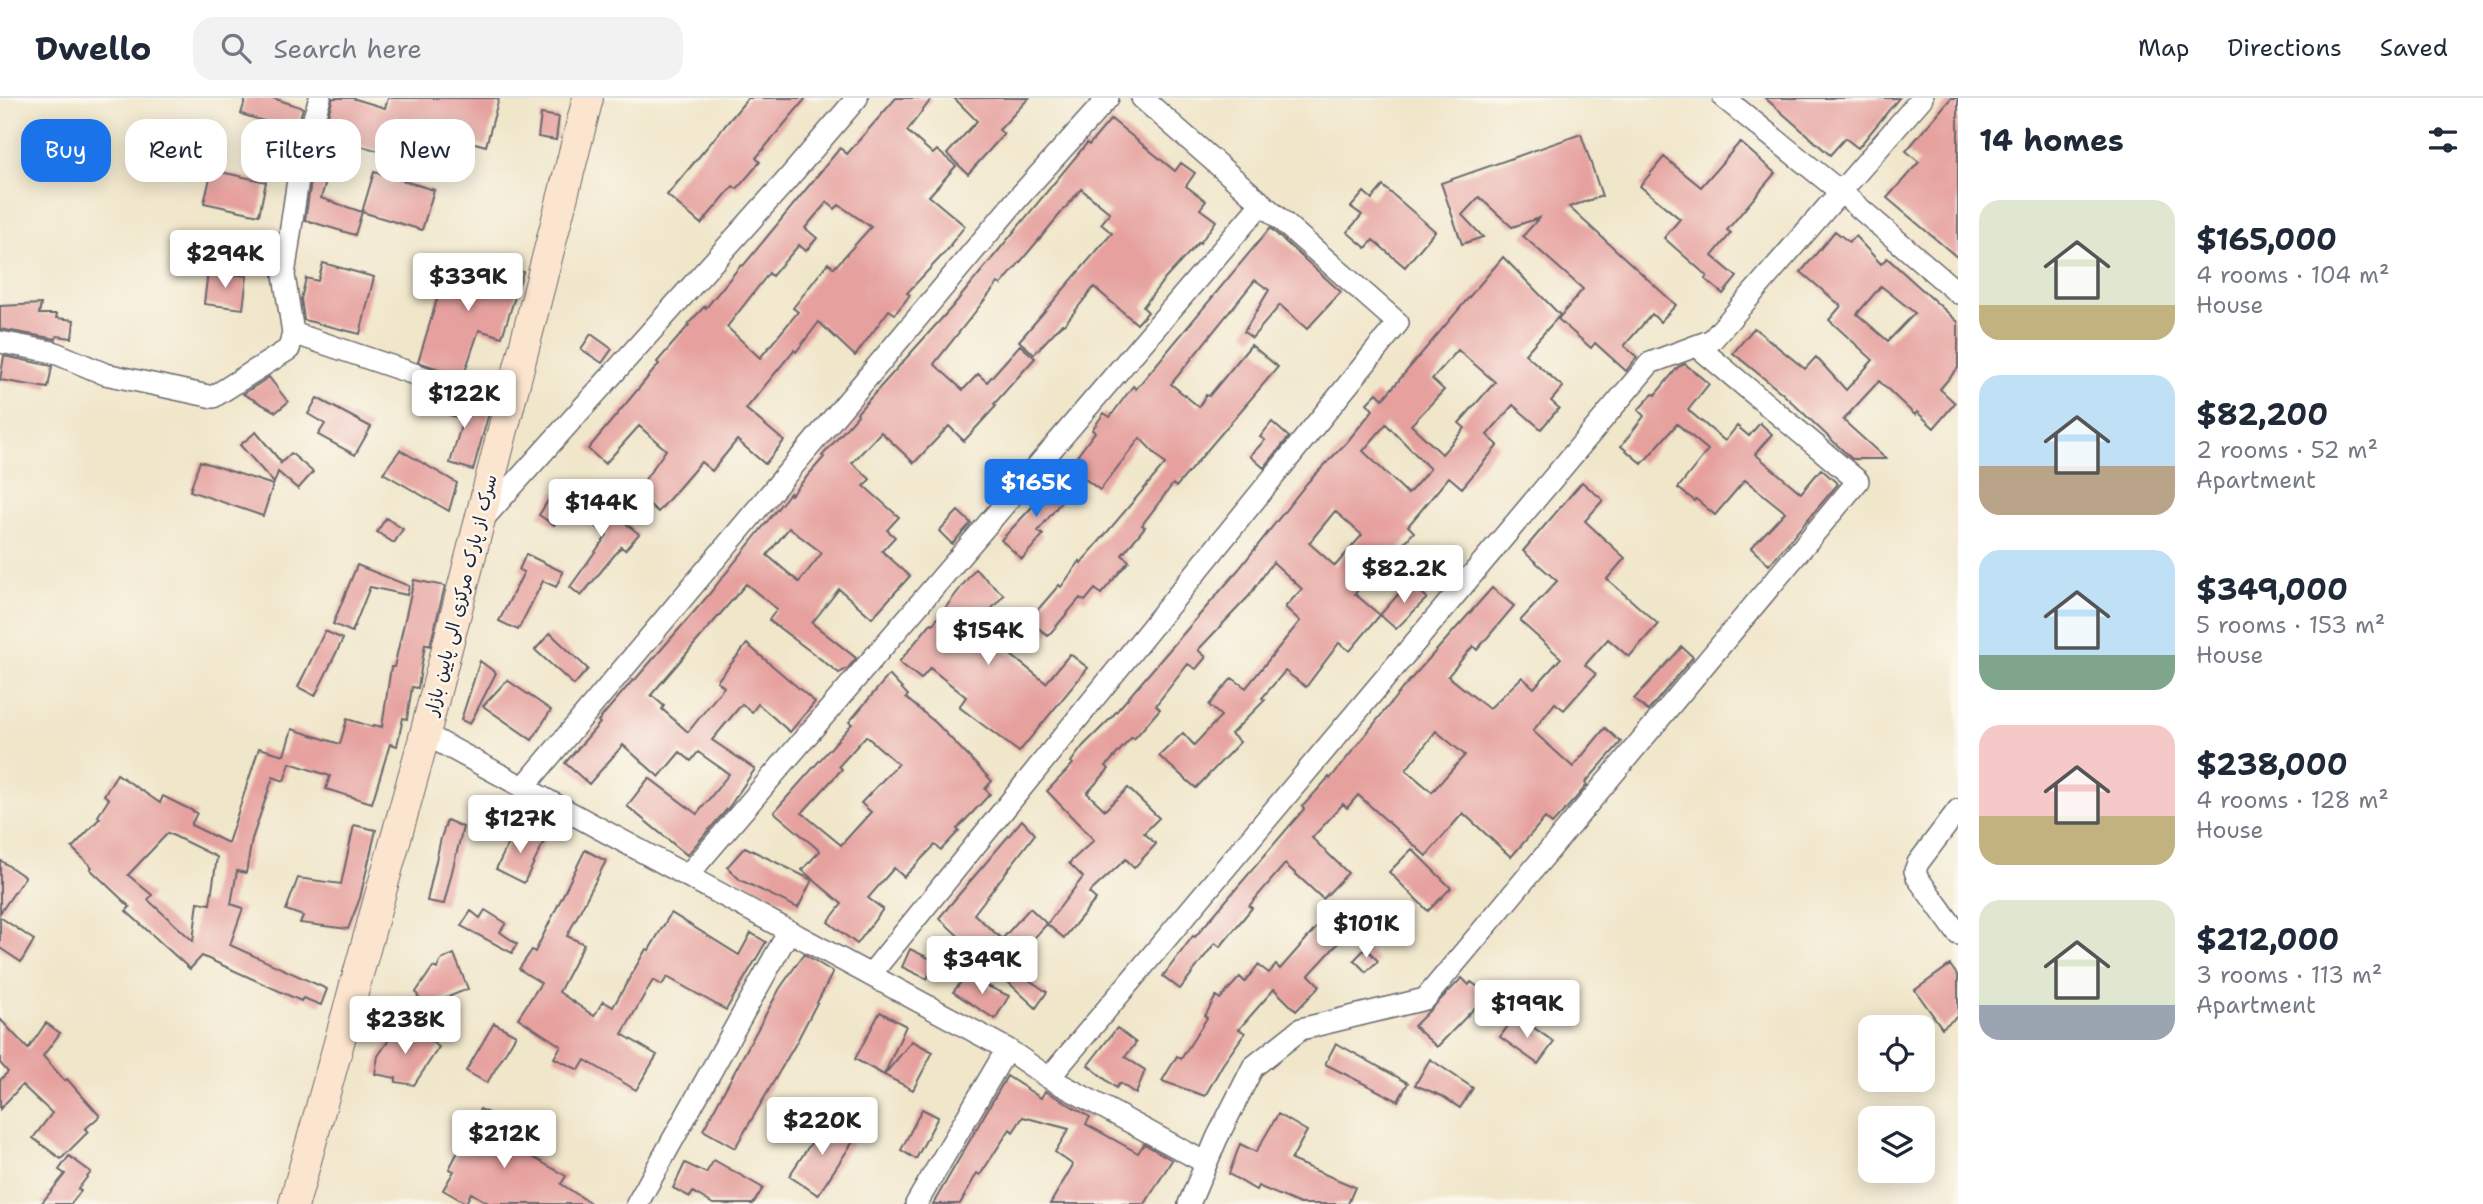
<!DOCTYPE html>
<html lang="en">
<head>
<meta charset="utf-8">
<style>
	body { margin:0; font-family:"Shantell Sans","Playpen Sans Arabic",sans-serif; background:#f2f2f3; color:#1f2937; height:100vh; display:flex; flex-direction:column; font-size:26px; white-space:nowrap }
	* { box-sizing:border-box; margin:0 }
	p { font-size:23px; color:#747a83 }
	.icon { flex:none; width:38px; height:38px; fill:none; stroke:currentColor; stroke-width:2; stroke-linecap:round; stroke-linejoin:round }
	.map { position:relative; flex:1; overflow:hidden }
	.panel { display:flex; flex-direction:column; background:#fff; width:525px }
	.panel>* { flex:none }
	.banner { position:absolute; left:21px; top:21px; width:665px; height:63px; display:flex; gap:14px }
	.buttons { position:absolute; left:1858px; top:917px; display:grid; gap:14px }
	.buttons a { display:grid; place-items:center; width:77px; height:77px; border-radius:14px; background:#fff; box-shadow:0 4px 18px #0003; font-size:35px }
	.price { position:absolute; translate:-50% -60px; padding:0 16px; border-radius:7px; background:#fff; color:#222; font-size:23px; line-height:46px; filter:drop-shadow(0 2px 4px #0008) }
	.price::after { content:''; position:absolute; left:50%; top:42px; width:21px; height:16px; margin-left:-10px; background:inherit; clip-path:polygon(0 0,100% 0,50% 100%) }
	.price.current { background:#1a73e8; color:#fff }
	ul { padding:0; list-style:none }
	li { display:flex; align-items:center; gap:21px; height:175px; padding:0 21px }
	li span { display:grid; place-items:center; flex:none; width:196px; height:140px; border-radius:21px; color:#555 }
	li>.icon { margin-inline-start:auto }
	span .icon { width:84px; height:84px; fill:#fffc; stroke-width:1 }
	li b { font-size:30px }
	h2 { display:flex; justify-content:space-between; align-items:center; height:84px; padding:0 21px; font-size:30px }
	.tag { padding:0 24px; border-radius:21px; background:#fff; box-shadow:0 4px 18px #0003; font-size:24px; line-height:63px }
	.tag.current { background:#1a73e8; color:#fff }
	header { display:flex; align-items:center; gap:42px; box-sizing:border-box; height:98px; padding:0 35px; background:#fff; border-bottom:2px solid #e0e1e3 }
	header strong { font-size:33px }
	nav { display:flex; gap:38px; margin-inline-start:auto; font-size:24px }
	.search { width:490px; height:63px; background:#f2f2f3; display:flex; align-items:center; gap:18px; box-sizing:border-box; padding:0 24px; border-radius:21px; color:#747a83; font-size:26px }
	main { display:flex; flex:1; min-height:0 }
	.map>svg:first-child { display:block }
	.building { fill:#e6a19f; fill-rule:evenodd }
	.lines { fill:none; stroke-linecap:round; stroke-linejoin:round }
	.street-casing { stroke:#6a676d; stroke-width:24 }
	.secondary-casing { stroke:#6a676d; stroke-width:32 }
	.street { stroke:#fff; stroke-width:21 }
	.secondary { stroke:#fce5cf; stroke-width:30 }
	.labels { text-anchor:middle; stroke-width:5; stroke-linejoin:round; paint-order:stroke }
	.street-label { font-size:18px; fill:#22223b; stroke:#fbf7ec }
</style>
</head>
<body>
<header>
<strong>Dwello</strong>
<div class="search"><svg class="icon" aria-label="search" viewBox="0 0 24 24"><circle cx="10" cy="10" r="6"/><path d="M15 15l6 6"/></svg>Search here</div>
<nav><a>Map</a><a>Directions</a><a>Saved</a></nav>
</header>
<main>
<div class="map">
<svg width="1958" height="1106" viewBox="0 0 1958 1106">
	<rect width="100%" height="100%" fill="#fbf7ec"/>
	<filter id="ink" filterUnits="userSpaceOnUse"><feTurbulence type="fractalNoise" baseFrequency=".0143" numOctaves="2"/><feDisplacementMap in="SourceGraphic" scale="14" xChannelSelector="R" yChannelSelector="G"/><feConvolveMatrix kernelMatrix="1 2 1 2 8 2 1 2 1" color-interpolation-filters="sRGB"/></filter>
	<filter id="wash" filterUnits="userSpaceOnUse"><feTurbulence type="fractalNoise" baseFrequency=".00686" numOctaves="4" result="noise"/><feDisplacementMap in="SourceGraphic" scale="28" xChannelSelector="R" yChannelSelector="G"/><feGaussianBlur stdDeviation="1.57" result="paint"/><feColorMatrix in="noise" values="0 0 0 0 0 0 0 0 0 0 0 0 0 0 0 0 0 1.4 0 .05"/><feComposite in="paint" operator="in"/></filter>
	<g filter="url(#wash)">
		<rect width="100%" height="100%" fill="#f0e6ca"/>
		<g id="blocks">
			<path class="building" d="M246,0H273L303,10L296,33L241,16Z
				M333,0H352L385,10L388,0H499L486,48L442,36L438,55L381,42L379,53L338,42L321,100L362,114L355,137L305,122L314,64Z
				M748,0H806L756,60L760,64L737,91L733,88L701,126L667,97Z
				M896,0H932L907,33L933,56L937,52L956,68L929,98L965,128L950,147L951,148L907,195L910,197L895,216L889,212L855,258L819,224L796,254L794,252L746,311L784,343L765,366L737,342L712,373L701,364L658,414L636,394L666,352L639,328L605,366L588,351L659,266L657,264L689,227L688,226L705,208L706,210L741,167L743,168L840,50L847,56ZM827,104L835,111L839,107L871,129L834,170L828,165L793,210L798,214L760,260L727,229L769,175L772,178L799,147L806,153L817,140L805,130Z
				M954,0H1029L999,32L1004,36L968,76L947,56L977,23Z
				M1765,0H1899L1858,50L1845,40L1830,57Z
				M1951,0H1958V160L1887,100L1919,64L1906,53Z
				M541,16L559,19L556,42L538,39Z
				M1111,21L1175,73L1181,65L1195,75L1186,88L1206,103L1200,111L1216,123L1200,145L1199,144L1163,183L1143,209L1148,214L1137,226L1094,189L1064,227L1062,226L1034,256L1019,243L1112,135L1101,126L1110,115L1081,91L1001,187L998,185L934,266L963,292L978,276L987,284L1020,247L1035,260L994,306L996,308L964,343L949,328L914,365L881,334L852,365L870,381L864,388L899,419L887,432L895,439L882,453L910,478L872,520L839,491L812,525L856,560L848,570L839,575L769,522L777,511L746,486L651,597L664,608L662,611L688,634L724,589L717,583L747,546L815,604L790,634L758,606L752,614L742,606L712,642L755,671L729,709L687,757L627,708L649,680L697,716L729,676L698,654L691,663L680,654L659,679L623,647L589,686L565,665L600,625L598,623L633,582L634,583L706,500L790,395L791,397L824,359L822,358L858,317L857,315L952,209L1087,45L1089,47ZM789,430L822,455L799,484L767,457Z
				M1581,36L1602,98L1569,109L1676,207L1660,224L1652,216L1624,248L1637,259L1626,273L1595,245L1591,250L1558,221L1583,191L1523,138L1539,120L1512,129L1479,99L1462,117L1483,139L1462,146L1441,85Z
				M1740,44L1775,75L1727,132L1731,135L1712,158L1737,179L1723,196L1705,181L1707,178L1664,140L1680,121L1640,88L1664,59L1701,89Z
				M212,72L266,84L259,117L204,105Z
				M374,74L434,92L422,132L362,114Z
				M1383,88L1435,133L1405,169L1373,142L1366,150L1347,134L1362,117L1351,109L1364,94L1372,101Z
				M1270,130L1341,194L1307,231L1280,207L1252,240L1244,234L1269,192L1255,182L1171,286L1199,309L1206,297L1209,298L1251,247L1278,269L1176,389L1173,386L1142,427L1145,429L1122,457L1129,463L1101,496L1095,491L1085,503L1080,500L1048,538L1029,522L1059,487L1061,489L1080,463L1081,465L1165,366L1140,340L1100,392L1069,369L1095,334L1092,332L1104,315L1110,319L1133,288L1136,291Z
				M1835,133L1849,144L1855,138L1881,166L1887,160L1958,224V270L1940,291L1955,305L1934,330L1917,314L1915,317L1879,283L1843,322L1886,361H1852L1782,295L1733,255L1754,230L1805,271L1816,259L1846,292L1873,262L1829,222L1841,208L1801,174ZM1881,188L1915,215L1888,243L1857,216Z
				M1503,159L1560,217L1525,256L1563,289L1551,303L1559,310L1541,331L1513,307L1487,337L1498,347L1462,390L1449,379L1408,428L1414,434L1382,470L1378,466L1355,496L1380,517L1350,553L1339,545L1306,589L1285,573L1262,600L1265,602L1231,636L1240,644L1196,690L1159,658L1183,635L1194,647L1221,618L1209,607L1232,580L1246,590L1300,523L1285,509L1302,491L1273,464L1249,498L1198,552L1206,559L1196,571L1188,566L1156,607L1160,611L1134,641L1132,639L1106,668L1109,671L1087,695L1105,712L1128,690L1159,720L1144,735L1156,746L1134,770L1126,761L1089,795L1096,801L1064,840L1047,826L1083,779L1069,765L1094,742L1047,693L1073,666L1071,664L1083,648L1110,621L1239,471L1307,385L1347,344L1373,312L1367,305L1377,295L1383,301ZM1458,252L1495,284L1459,325L1465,330L1442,356L1411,327L1444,292L1432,281ZM1386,326L1430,371L1408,396L1363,353ZM1335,413L1362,437L1335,468L1309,445Z
				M449,162L483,175L487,163L523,174L502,239L479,232L463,279L418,264Z
				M323,165L374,179L360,236L304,222L301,201L306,180L318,183Z
				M208,173L247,178L243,211L204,206Z
				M41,206L39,216H57L56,220L74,222L72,240L57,238L56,241L0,231V208Z
				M591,236L612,251L602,265L581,251Z
				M4,258L52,268L48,290L0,282Z
				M1685,266L1709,286L1688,312L1725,343L1737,328L1749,338L1760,325L1772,336L1755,356L1801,395L1821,371L1838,386L1769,467L1751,450L1785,414L1745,382L1715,417L1696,401L1695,403L1678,390L1708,352L1677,326L1642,366L1621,348L1644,318L1638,312L1653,296L1655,297L1678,269Z
				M269,279L288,304L276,314L243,296Z
				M435,297L489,315L473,372L450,365L463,321L431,311Z
				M317,300L371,329L355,357L318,337L325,326L308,316Z
				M1272,324L1289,339L1264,370L1250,358L1265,342L1260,339Z
				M256,334L281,364L280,366L291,355L313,374L298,391L278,374L274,385L240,347Z
				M400,352L457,385L449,413L383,375Z
				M200,363L273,387L263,418L190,393Z
				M1058,377L1073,389L1038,433L1043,437L1022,461L1001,442L1033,408Z
				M1582,384L1603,402L1585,423L1625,460L1607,481L1658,526L1629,559L1608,541L1585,567L1596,576L1564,612L1555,605L1533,633L1573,669L1605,630L1621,644L1585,685L1587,687L1575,701L1552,726L1545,720L1511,759L1463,715L1426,758L1358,697L1347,710L1343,706L1312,740L1348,775L1323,801L1285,766L1249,808L1252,810L1220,849L1215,845L1180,891L1163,878L1193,838L1195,839L1304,711L1302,709L1329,679L1330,681L1402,591L1492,490L1514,508L1477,552L1473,548L1448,578L1489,611L1522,579L1534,590L1561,560L1520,523L1557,483L1523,453ZM1436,633L1465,657L1432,694L1406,672Z
				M554,393L570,404L554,427L539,417Z
				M583,396H590L639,436L625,452L621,449L581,498L570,489L607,437L572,409Z
				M958,413L971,425L952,446L939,433Z
				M386,420L403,431L394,445L377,434Z
				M526,456L563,474L556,489L543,483L518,532L499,523L524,474L519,472Z
				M357,467L409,488L407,497L370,489L352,534L333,526Z
				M975,471L1004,497L986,517L990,520L981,533L1046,585L1070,556L1088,570L1019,654L959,609L966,599L930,570L921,581L899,564L931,525L933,526Z
				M414,482L445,488L430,548L425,546L418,590L412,589L407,621L403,620L397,648L390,646L372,705L326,691L330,678L290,665L284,683L273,679L252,741L246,775L237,773L231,806L243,810L230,847L327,891L321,907L303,900L301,903L202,858L190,871L126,813L130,809L90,771L92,769L72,750L100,720L98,718L109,701L104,697L117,676L160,705L163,698L197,715L191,727L228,745L259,650L284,657L292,631L340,646L347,621L373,629L374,627L382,629L391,569H394ZM168,735L217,759L210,806L198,804L193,843L148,802L152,797L128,777Z
				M1410,483L1427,500L1396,531L1380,517Z
				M325,533L343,541L315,598L298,589Z
				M550,535L588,571L574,587L535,552Z
				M1682,549L1693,559L1648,613L1634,601Z
				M480,563L496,575L470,626L461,622Z
				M889,577L908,597L906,600L936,625L992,683L985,691L990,696L957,731L959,733L941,752L935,747L904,779L894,770L868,800L883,811L857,846L828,824L842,806L802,772L820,753L774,714L852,626L849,624ZM866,638L898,666L861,705L871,714L841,747L802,715L842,671L839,668Z
				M507,582L551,612L532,642L483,608Z
				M447,722L463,729L444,806L427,803L441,740Z
				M1022,722L1035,736L974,816L1002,841L1030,810L1047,826L1008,868L1047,894L1036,910L939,820Z
				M354,727L376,732L360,800L348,831L300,825L303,818L286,812L298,780L341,786Z
				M516,730L544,744L524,785L496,771Z
				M745,749L812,782L798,810L740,782L727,769Z
				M1412,751L1451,790L1428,813L1389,774Z
				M585,752L606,763L567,838L584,846L559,894L594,918L603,903L613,909L646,851L649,852L671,815L739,857L751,835L766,844L726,912L667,879L662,887L653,882L622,936L657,957L636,992L585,962L579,972L554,960L561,948L518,920L541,885L519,871L532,852L535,854Z
				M0,762L25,779L0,815Z
				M485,812L506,825L500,834L517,846L512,855L461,828L471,813L480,820Z
				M0,819L34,842L21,864L0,850Z
				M1324,821L1343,840L1309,877L1320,888L1296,913L1274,891L1239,931L1245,935L1223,966L1205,998L1162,983L1177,958L1181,961L1207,920L1205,918L1216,898L1220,901L1240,879L1245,884L1258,867L1269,875L1276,867L1280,871Z
				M1366,850L1378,863L1366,874L1354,862Z
				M910,851L935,863L927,881L902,869Z
				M454,856L468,891L423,909L416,894L433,869L437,871L441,862Z
				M804,856L833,874L795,947L735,1050L703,1032L780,890Z
				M1950,867L1958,878V918L1942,930L1915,892Z
				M966,878L1009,898L995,921L953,894Z
				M1462,880L1469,887L1471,884L1488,896L1437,949L1414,928Z
				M880,914L906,928L884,977L855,961Z
				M1516,917L1554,944L1538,966L1500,939Z
				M0,921L28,951L46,925L60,935L43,958L65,983L67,981L100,1018L85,1031L88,1034L61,1061L33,1040L52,1015L22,987L0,1011V982L8,974L0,965Z
				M401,924L439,949L414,987L396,984V980L375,976L378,958Z
				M494,925L516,937L487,985L466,973Z
				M1117,930L1136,945L1125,959L1145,972L1136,996L1120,985L1116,990L1088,967Z
				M912,943L933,954L913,992L884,977Z
				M1336,945L1408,985L1398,1003L1325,966Z
				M1430,961L1473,990L1460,1010L1442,998L1415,987Z
				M1007,978L1041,1000L1045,993L1063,1003L1090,1019L1086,1026L1138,1055L1144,1046L1172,1062L1145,1106H1050L1073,1067L1055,1054L1069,1031L1023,1019L1013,1034L1010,1031L980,1077L977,1075L960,1106H933Z
				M480,1011L514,1029L506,1044L566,1078L561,1086L592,1106H490L471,1095L466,1105L443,1092L454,1073L449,1071Z
				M922,1011L938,1019L916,1061L901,1052Z
				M1278,1016L1307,1033L1291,1062L1355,1089L1348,1106H1300L1258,1088L1256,1092L1229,1076L1240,1046L1256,1054Z
				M827,1021L856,1039L818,1097L789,1078Z
				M69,1058L91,1074L78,1091L81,1093L71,1106H41L65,1076L59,1072Z
				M714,1062L763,1090L753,1106H713L693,1094L690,1099L673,1090L685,1065L706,1075Z"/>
		</g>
	</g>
	<g filter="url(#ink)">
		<use href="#blocks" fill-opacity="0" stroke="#6a676d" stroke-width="2"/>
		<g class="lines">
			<defs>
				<path id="street" d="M1724,0L1842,95L1958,195
					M293,235L509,308
					M0,244L53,254L105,276L213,299L289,251L293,235L284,177L301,61L320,0
					M483,421L785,84L857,0
					M425,636L1007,951L1049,980L1206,1065
					M524,689L1018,100L1108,0
					M1958,712L1918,765L1915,773L1917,779L1958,836
					M687,778L1262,105
					M870,877L1398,225L1142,0
					M1049,980L1650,265L1712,242L1922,0
					M637,1106L789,833
					M916,1106L1007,951
					M1189,1106L1217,1040L1253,969L1301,931L1425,901L1858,383L1697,248"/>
				<path id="secondary" d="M294,1106L425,636L588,0"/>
			</defs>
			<use href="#street" class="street-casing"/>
			<use href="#secondary" class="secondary-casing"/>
			<use href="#street" class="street"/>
			<use href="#secondary" class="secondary"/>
		</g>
	</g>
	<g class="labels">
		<g class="street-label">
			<text transform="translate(461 497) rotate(-76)" y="6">سرک از پارک مرکزی الی پایین بازار</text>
		</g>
	</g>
</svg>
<div class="buttons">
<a><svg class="icon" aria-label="locate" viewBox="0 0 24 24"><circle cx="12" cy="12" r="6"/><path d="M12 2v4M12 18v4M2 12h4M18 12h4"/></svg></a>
<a><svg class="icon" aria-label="layers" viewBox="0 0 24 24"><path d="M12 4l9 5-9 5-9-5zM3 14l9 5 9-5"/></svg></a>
</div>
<b class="price" style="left:225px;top:192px">$294K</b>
<b class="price" style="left:468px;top:215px">$339K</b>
<b class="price" style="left:464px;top:332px">$122K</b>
<b class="price current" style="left:1036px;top:421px">$165K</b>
<b class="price" style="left:601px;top:441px">$144K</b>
<b class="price" style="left:1404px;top:507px">$82.2K</b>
<b class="price" style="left:988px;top:569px">$154K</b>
<b class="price" style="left:520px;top:757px">$127K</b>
<b class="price" style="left:1366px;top:862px">$101K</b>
<b class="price" style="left:982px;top:898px">$349K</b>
<b class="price" style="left:1527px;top:942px">$199K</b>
<b class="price" style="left:405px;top:958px">$238K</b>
<b class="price" style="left:822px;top:1059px">$220K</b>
<b class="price" style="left:504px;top:1072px">$212K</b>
<div class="banner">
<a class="tag current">Buy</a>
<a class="tag">Rent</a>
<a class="tag">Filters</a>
<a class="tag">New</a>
</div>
</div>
<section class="panel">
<h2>14 homes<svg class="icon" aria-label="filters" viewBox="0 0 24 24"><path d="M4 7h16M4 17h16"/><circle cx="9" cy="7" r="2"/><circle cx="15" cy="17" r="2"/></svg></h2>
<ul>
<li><span style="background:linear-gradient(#dfe7d0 75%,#c2b280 0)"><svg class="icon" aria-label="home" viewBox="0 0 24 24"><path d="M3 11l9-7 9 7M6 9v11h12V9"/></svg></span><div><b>$165,000</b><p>4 rooms · 104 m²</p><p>House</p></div></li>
<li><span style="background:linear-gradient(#bfe0f5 65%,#b9a48a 0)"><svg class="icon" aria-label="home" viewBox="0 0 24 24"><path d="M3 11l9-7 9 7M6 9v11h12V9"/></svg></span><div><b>$82,200</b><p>2 rooms · 52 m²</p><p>Apartment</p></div></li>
<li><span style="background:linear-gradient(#bfe0f5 75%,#7fa58c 0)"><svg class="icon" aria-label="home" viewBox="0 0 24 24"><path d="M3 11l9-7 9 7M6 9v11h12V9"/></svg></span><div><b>$349,000</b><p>5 rooms · 153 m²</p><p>House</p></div></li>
<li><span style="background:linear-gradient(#f6c9c9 65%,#c2b280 0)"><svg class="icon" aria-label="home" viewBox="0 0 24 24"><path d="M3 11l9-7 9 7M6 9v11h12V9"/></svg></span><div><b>$238,000</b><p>4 rooms · 128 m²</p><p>House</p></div></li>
<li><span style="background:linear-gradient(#dfe7d0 75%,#9aa5b1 0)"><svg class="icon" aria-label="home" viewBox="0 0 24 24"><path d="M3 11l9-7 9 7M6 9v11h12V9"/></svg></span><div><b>$212,000</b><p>3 rooms · 113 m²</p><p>Apartment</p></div></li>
</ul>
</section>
</main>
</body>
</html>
